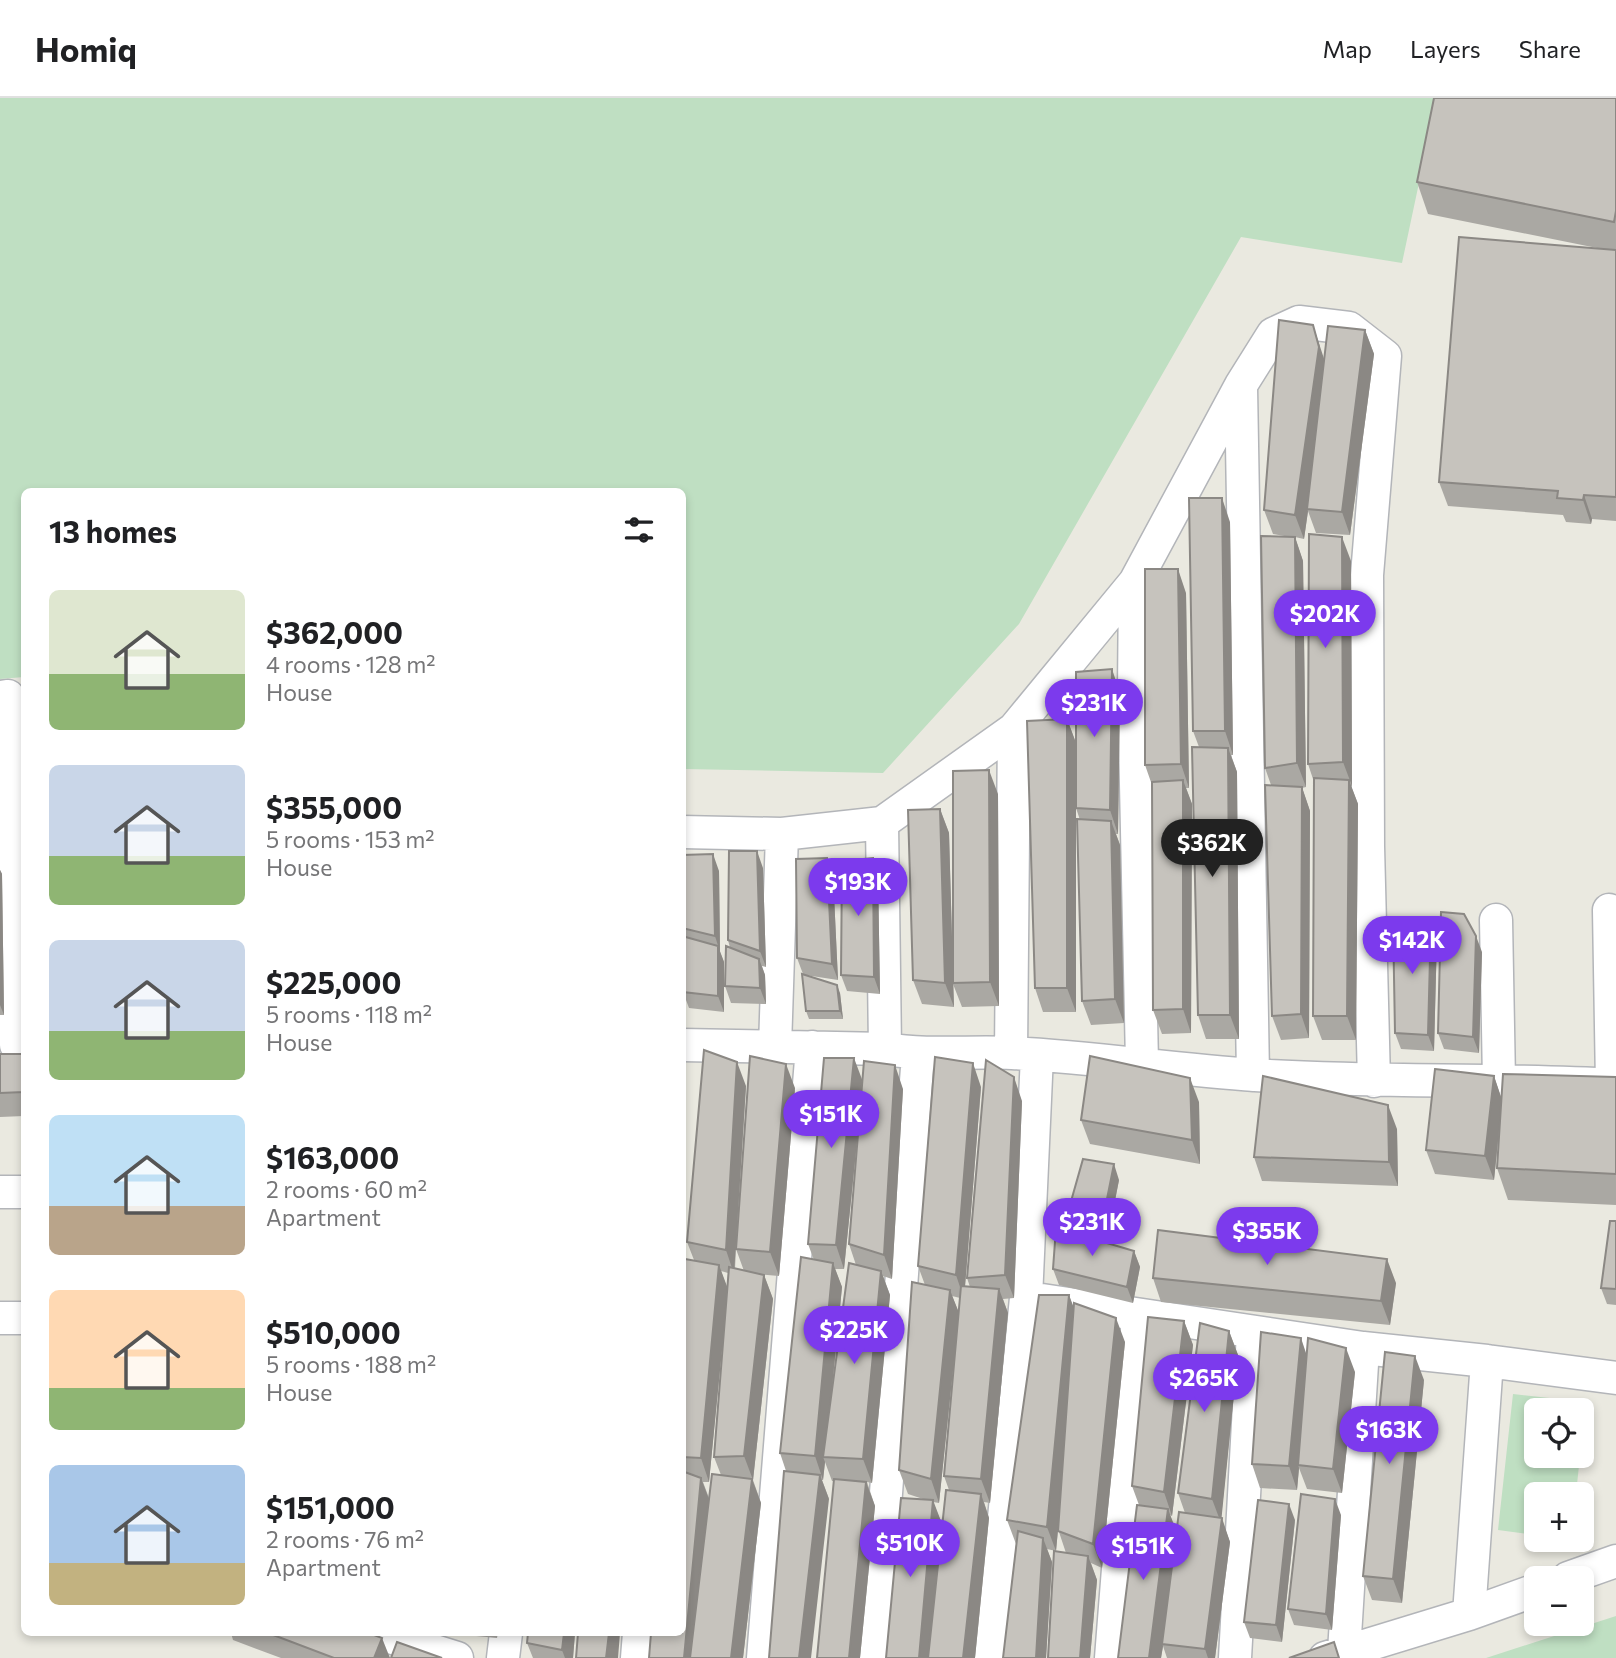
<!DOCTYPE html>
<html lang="en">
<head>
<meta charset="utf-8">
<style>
	body { margin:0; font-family:Commissioner,sans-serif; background:#f2f2f2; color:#202124; height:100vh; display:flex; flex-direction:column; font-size:26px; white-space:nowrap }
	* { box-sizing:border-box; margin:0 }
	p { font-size:23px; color:#757577 }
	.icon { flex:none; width:38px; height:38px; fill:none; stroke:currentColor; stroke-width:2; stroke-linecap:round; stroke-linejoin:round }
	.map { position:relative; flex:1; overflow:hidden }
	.drawer { position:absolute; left:21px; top:390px; width:665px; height:1148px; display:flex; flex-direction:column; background:#fff; border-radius:10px; box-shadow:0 4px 10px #0003 }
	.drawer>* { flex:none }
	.controls { position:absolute; left:1524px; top:1300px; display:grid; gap:14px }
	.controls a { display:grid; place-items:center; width:70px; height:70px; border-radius:10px; background:#fff; box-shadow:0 4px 10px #0003; font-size:35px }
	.price { position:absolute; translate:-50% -60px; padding:0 16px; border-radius:24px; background:#7c3aed; color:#fff; font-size:23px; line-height:46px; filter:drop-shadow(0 2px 4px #0008) }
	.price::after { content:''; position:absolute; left:50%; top:42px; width:21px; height:16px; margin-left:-10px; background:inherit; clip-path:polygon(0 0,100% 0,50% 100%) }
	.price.current { background:#222; color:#fff }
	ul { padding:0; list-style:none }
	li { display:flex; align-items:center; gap:21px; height:175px; padding:0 28px }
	li span { display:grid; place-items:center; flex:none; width:196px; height:140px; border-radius:10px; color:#555 }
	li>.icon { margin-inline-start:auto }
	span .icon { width:84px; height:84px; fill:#fffc; stroke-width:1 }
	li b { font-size:30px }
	h2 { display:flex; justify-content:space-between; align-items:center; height:84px; padding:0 28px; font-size:30px }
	header { display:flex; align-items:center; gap:42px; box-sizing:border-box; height:98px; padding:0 35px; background:#fff; border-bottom:2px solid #e0e0e0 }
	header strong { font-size:33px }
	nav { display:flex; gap:38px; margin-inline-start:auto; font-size:24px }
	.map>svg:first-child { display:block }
	.green { fill:#bfdfc2 }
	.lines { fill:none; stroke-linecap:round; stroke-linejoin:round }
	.minor-casing { stroke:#b3b5b9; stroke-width:35 }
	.minor { stroke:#fff; stroke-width:32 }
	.wall { fill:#aaa8a3; fill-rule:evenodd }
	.shaded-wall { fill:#8b8884 }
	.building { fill:#c6c3bd; stroke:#8b8884; stroke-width:2 }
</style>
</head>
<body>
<header>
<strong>Homiq</strong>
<nav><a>Map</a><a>Layers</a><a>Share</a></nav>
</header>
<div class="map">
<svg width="1616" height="1560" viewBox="0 0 1616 1560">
	<rect width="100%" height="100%" fill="#eae9e0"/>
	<path class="green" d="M0,0H1437L1402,165L1241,139L1019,526L883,675L683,671L682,394H24V579L0,581Z
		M1513,1296L1586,1304L1582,1339V1312H1536V1358H1580L1576,1396H1536V1437L1498,1432Z
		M1616,1518V1560H1486Z"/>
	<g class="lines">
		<defs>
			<path id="minor" d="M1241,289L1253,977
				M1135,484L1134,593L1142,965
				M0,599L8,598L16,947
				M882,725L885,951
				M682,734L782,736L882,725L1014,631L1135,484L1241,287L1273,236L1299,224L1349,230L1385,258L1367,477L1368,748L1374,983
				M1609,812L1612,987
				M1496,822L1499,983
				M682,947L885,951C930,958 969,953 1012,955C1094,959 1174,972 1255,977C1376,985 1496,980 1616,987
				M775,949L782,736
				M1011,955L1014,631
				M0,1094H24
				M1042,1202L1363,1250L1487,1263L1616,1280
				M0,1220H24
				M1568,1480L1616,1463
				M1469,1516L1487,1263
				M377,1535L457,1560
				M1344,1554L1363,1250
				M503,1560L506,1535
				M637,1560L639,1535
				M763,1560L812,949
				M874,1560L918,956
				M990,1560L1026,1200L1037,957
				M1111,1560L1138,1217
				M1235,1560L1253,1235
				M1325,1560L1469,1516L1536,1492"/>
		</defs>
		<use href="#minor" class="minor-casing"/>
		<use href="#minor" class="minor"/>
	</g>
	<path class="wall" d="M1616,0V423L1592,421L1591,426L1566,424L1563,417L1448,408L1439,384L1602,151L1428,116L1417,84Z
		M1365,232L1374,256L1350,437L1316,435L1308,413L1304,441L1295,439L1303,463L1306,689L1302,690L1310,713L1309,940L1281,942L1272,918L1271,687L1265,670L1290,439L1273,436L1264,412L1324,260Z
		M1230,424L1233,657H1231L1237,674L1239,941H1206L1198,917L1199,649L1193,633Z
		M1351,463L1352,688H1351L1358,706L1356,942H1322L1313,918L1314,684L1308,666Z
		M1186,495L1189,690H1186L1192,706L1191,935L1162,936L1153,912L1152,687L1145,667Z
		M1120,595L1118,736H1116L1120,747L1124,925L1091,927L1082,903L1080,722L1076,710V914H1043L1035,890L1067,621L1076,645Z
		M998,696L999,908L962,909L953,886L954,909L922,906L913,882L940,711L949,735L953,879Z
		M682,757L719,773L720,854L724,864V914L689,910L683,894Z
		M763,770L766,869L762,868L765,877L766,906L731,905L725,888L730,850L728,842Z
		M0,772L2,776L4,917H0Z
		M833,776L838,882L805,877L840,895L843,921H809L806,913L803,876L797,860Z
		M878,776L880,896L847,893L841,877Z
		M1437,837L1434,953L1401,951L1395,935Z
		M1482,854L1479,955L1444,951L1438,935Z
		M0,956H24V1018L0,1019Z
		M1494,978L1501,999L1616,979V1107L1508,1102L1497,1070L1500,1026L1494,1082L1435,1076L1426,1052Z
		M863,982L903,991L892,1181L883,1178L890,1197L872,1385L867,1384L875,1408L860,1560H817L834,1383H832L825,1364L823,1382H822L829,1401L786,1373L780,1355L814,1162L808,1146ZM859,1025L849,1146L856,1167L832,1293L842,1189L835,1171H844Z
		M746,988L737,1134L795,990L779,1178L758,1176L764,1177L773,1201L753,1382L761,1405L743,1560H649L682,1535V1187L694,1162L687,1144ZM736,1151L744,1173L735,1171ZM721,1173L728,1175L727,1190ZM725,1218L714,1359L721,1377L709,1400L703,1384H709Z
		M981,989L965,1188L970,1189L967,1180L1022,1003L1014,1200L1003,1201L1008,1215L990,1405L984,1404L989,1420L975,1560H886L926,1402L908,1396L899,1372L925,1187L918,1168ZM952,1198L960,1200L944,1378L949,1392L939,1452L942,1426L933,1404L939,1405L959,1215Z
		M1199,1004L1200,1066L1090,1046L1081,1022Z
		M1397,1031L1398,1088L1262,1083L1254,1059Z
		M1119,1082L1107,1145L1134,1153L1140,1169L1133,1205L1059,1187L1053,1171L1071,1135L1066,1121Z
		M1616,1123V1207L1607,1206L1601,1190Z
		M1153,1180L1396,1185L1390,1227L1161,1204Z
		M1069,1197L1073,1209L1125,1244L1102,1470L1091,1465L1097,1482L1090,1560H1048L1066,1455L1058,1431L1056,1453L1047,1451L1052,1464L1046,1560H1003L1016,1446L1007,1422Z
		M1184,1223L1193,1247L1172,1418L1170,1417L1176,1433L1185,1415L1178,1395L1229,1233L1238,1257L1221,1420L1230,1444L1215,1560H1167L1163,1548L1161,1560L1139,1407L1132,1388Z
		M1307,1257L1355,1274L1342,1395L1307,1391L1299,1370L1297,1392L1260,1390L1252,1366Z
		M1424,1282L1402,1505L1372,1502L1363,1478Z
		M1341,1417L1332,1532L1294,1527L1288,1511Z
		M1295,1422L1282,1544L1250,1540L1244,1524Z
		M231,1535H369L390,1560H281L233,1542Z
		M465,1535H498L497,1540L466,1537Z
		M575,1535L573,1560H533L527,1545Z"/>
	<path class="shaded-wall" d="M1313,227L1328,273L1307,411L1308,413L1304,441L1295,417Z
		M1365,232L1374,256L1350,437L1342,414Z
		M1584,397L1592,421L1591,426L1583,402Z
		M1222,400L1230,424L1233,657L1225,633Z
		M1295,439L1303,463L1306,689L1297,665Z
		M1342,439L1351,463L1352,688L1343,664Z
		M1178,471L1186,495L1189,690L1181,666Z
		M1112,571L1120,595L1118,736L1110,712Z
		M1067,621L1076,645V914L1067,890Z
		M1228,650L1237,674L1239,941L1230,917Z
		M989,672L998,696L999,908L990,884Z
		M1183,682L1192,706L1191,935L1183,911Z
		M1349,682L1358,706L1356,942L1347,918Z
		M1302,689L1310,713L1309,940L1301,916Z
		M940,711L949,735L954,909L945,885Z
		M1111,723L1120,747L1124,925L1115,901Z
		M757,753L763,770L766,869L760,853Z
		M713,756L719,773L720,854L715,838Z
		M827,760L833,776L838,882L832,866Z
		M873,760L878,776L880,896L874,879Z
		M0,772L2,776L4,917L0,907Z
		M1431,821L1437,837L1434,953L1428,937Z
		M1476,838L1482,854L1479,955L1473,939Z
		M718,848L724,864V914L718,898Z
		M759,861L765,877L766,906L760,890Z
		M837,887L840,895L843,921L840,913Z
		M854,960L863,984L844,1171L836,1147Z
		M737,964L746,988L734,1176L726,1152Z
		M973,965L981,989L964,1201L956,1177Z
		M786,966L795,990L779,1178L770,1154Z
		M895,967L903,991L892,1181L884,1157Z
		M1494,978L1502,1002L1494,1082L1485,1058Z
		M1014,979L1022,1003L1014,1200L1005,1177Z
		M1190,980L1199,1004L1200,1066L1192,1042Z
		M1388,1007L1397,1031L1398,1088L1389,1064Z
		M1114,1066L1119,1082L1106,1147L1101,1131Z
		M1134,1153L1140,1169L1133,1205L1127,1189Z
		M1387,1161L1396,1185L1390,1227L1381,1203Z
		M833,1165L842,1189L825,1359H823L825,1364L823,1382L815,1358Z
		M719,1167L728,1191L709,1384L701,1360Z
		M881,1173L890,1197L872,1385L863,1361Z
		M764,1177L773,1201L753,1382L744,1358Z
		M999,1191L1008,1215L990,1405L981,1381Z
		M950,1192L959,1215L939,1405L931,1381Z
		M1069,1197L1078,1221L1056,1453L1047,1429Z
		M1116,1220L1125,1244L1102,1470L1093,1446Z
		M1184,1223L1193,1247L1172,1418L1164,1394Z
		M1229,1233L1238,1257L1221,1425L1212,1401Z
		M1301,1240L1309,1264L1298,1367L1299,1370L1297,1392L1289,1368Z
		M1346,1250L1355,1274L1342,1395L1333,1371Z
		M1415,1258L1424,1282L1402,1505L1393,1481Z
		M820,1377L829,1401L811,1560H799Z
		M701,1380L710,1404L695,1560H684Z
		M752,1381L761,1405L743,1560H731Z
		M866,1384L875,1408L860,1560H849Z
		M981,1396L989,1420L975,1560H963Z
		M1335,1401L1341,1417L1332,1532L1326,1516Z
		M933,1402L942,1426L930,1560H919Z
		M1289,1406L1295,1422L1282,1544L1276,1527Z
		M1168,1411L1177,1435L1162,1546L1163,1548L1161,1560H1149Z
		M1222,1420L1230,1444L1215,1560H1208L1205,1551Z
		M1043,1440L1052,1464L1046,1560H1036Z
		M1088,1458L1097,1482L1090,1560H1080Z
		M564,1535H575L573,1560H565L562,1552Z
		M609,1535H620L618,1560H606Z
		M382,1540L390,1560H374Z"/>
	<path class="building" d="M1434,0H1616V113L1614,124L1417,84Z
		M1459,139L1616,152V399L1584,397L1583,402L1557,400L1558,393L1439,384Z
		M1279,222L1313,227L1319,249L1295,417L1264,412Z
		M1328,228L1365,232L1342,414L1307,411Z
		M1189,400H1222L1225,633H1193Z
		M1309,436L1342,439L1343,664L1308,666Z
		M1261,438L1295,439L1297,665L1265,670Z
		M1145,471H1178L1181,666L1145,667Z
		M1112,571L1110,712L1076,710V574Z
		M1067,621V890H1035L1027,623Z
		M1192,649L1228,650L1230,917H1198Z
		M989,672L990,884L953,885V673Z
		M1314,680L1349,682L1347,918H1313Z
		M1183,682V911L1153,912L1152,684Z
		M1265,687L1302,689L1301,916L1272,918Z
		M940,711L945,885L913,882L908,712Z
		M1077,721L1111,723L1115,901L1082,903Z
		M729,753H757L760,853L728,842Z
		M713,756L715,838L682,830V757Z
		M827,760L832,866L797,860L796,761Z
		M873,760L874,879L841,877L842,763Z
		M1441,814L1464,816L1476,838L1473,939L1438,935Z
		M1431,821L1428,937L1395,935L1393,823Z
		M682,838L718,848V898L683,894Z
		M726,848L759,861L760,890L725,888Z
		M802,876L837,887L840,913H806Z
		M704,952L737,964L726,1152L687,1144Z
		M0,956H24V994L0,995Z
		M750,958L786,966L770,1154L736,1151Z
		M1090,958L1190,980L1192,1042L1081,1022Z
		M935,959L973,965L956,1177L918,1168Z
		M824,960H854L836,1147L808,1146Z
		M986,962L1014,979L1005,1177L967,1180Z
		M864,963L895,967L884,1157L849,1146Z
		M1435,971L1494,978L1485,1058L1426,1052Z
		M1503,976L1616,979V1076L1497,1070Z
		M1263,978L1388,1007L1389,1064L1254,1059Z
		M1083,1061L1114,1066L1101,1131L1066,1121Z
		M1610,1123H1616V1191L1601,1190Z
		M1056,1130L1134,1153L1127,1189L1053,1171Z
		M1158,1132L1387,1161L1381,1203L1153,1180Z
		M801,1159L833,1165L815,1358L780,1355Z
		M685,1161L719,1167L701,1360L682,1359V1187Z
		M849,1165L881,1173L863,1361L823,1359Z
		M729,1169L764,1177L744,1358L714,1359Z
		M912,1184L950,1192L931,1381L899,1372Z
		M961,1188L999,1191L981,1381L944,1378Z
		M1039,1197H1069L1047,1429L1007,1422Z
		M1074,1205L1116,1220L1093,1446L1058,1433Z
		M1148,1219L1184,1223L1164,1394L1132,1388Z
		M1200,1225L1229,1233L1212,1401L1178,1395Z
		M1261,1234L1301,1240L1289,1368L1252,1366Z
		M1308,1240L1346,1250L1333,1371L1298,1367Z
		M1385,1254L1415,1258L1393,1481L1363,1478Z
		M682,1373L701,1380L684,1560H649L651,1535H682Z
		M784,1373L820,1377L799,1560H769Z
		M712,1376L752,1381L731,1560H690Z
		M834,1381L866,1384L849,1560H817Z
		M946,1392L981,1396L963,1560H928Z
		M1301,1396L1335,1401L1326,1516L1288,1511Z
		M901,1400L933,1402L919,1560H886Z
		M1258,1402L1289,1406L1276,1527L1244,1524Z
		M1137,1407L1168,1411L1149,1560H1118Z
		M1179,1414L1222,1420L1205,1551L1162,1546Z
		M1018,1433L1043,1440L1036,1560H1003Z
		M1054,1453L1088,1458L1080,1560H1048Z
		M268,1535H369L382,1540L374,1560H334Z
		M528,1535H564L562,1552L527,1545Z
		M578,1535H609L606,1560H576Z
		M397,1544L442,1560H391Z
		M1334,1544L1339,1560H1289Z"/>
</svg>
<div class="controls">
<a><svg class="icon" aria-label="locate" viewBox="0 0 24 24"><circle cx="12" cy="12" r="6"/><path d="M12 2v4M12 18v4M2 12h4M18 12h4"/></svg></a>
<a>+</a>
<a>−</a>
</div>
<b class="price" style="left:1325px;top:552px">$202K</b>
<b class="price" style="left:1094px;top:641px">$231K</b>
<b class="price current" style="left:1212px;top:781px">$362K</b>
<b class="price" style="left:858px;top:820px">$193K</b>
<b class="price" style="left:1412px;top:878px">$142K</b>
<b class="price" style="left:831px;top:1052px">$151K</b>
<b class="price" style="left:1092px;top:1160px">$231K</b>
<b class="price" style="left:1267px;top:1169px">$355K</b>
<b class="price" style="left:854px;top:1268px">$225K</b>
<b class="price" style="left:1204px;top:1316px">$265K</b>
<b class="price" style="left:1389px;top:1368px">$163K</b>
<b class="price" style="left:910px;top:1481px">$510K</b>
<b class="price" style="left:1143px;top:1484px">$151K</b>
<section class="drawer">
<h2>13 homes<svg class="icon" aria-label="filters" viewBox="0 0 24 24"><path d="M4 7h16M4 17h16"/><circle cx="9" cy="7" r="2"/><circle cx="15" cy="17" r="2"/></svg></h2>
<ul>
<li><span style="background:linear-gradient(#dfe7d0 60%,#8fb573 0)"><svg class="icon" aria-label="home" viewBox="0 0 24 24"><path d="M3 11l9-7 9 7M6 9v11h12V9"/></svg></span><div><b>$362,000</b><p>4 rooms · 128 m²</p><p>House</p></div></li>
<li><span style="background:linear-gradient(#c9d6e8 65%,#8fb573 0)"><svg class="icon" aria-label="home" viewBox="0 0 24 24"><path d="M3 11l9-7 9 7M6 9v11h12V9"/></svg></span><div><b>$355,000</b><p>5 rooms · 153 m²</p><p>House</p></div></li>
<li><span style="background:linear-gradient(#c9d6e8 65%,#8fb573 0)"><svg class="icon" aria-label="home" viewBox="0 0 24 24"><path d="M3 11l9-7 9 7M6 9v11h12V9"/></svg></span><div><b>$225,000</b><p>5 rooms · 118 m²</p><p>House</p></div></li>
<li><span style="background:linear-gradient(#bfe0f5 65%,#b9a48a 0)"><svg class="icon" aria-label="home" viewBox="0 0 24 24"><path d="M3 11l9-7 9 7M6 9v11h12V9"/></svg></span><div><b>$163,000</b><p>2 rooms · 60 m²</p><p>Apartment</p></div></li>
<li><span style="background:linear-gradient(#ffd9b3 70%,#8fb573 0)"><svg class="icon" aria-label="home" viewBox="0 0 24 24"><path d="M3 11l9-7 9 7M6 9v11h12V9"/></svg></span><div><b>$510,000</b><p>5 rooms · 188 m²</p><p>House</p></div></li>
<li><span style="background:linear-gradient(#a9c7e8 70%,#c2b280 0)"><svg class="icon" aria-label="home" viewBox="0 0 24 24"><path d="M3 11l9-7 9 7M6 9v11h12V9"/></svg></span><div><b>$151,000</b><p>2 rooms · 76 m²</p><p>Apartment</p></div></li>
</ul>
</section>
</div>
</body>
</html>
